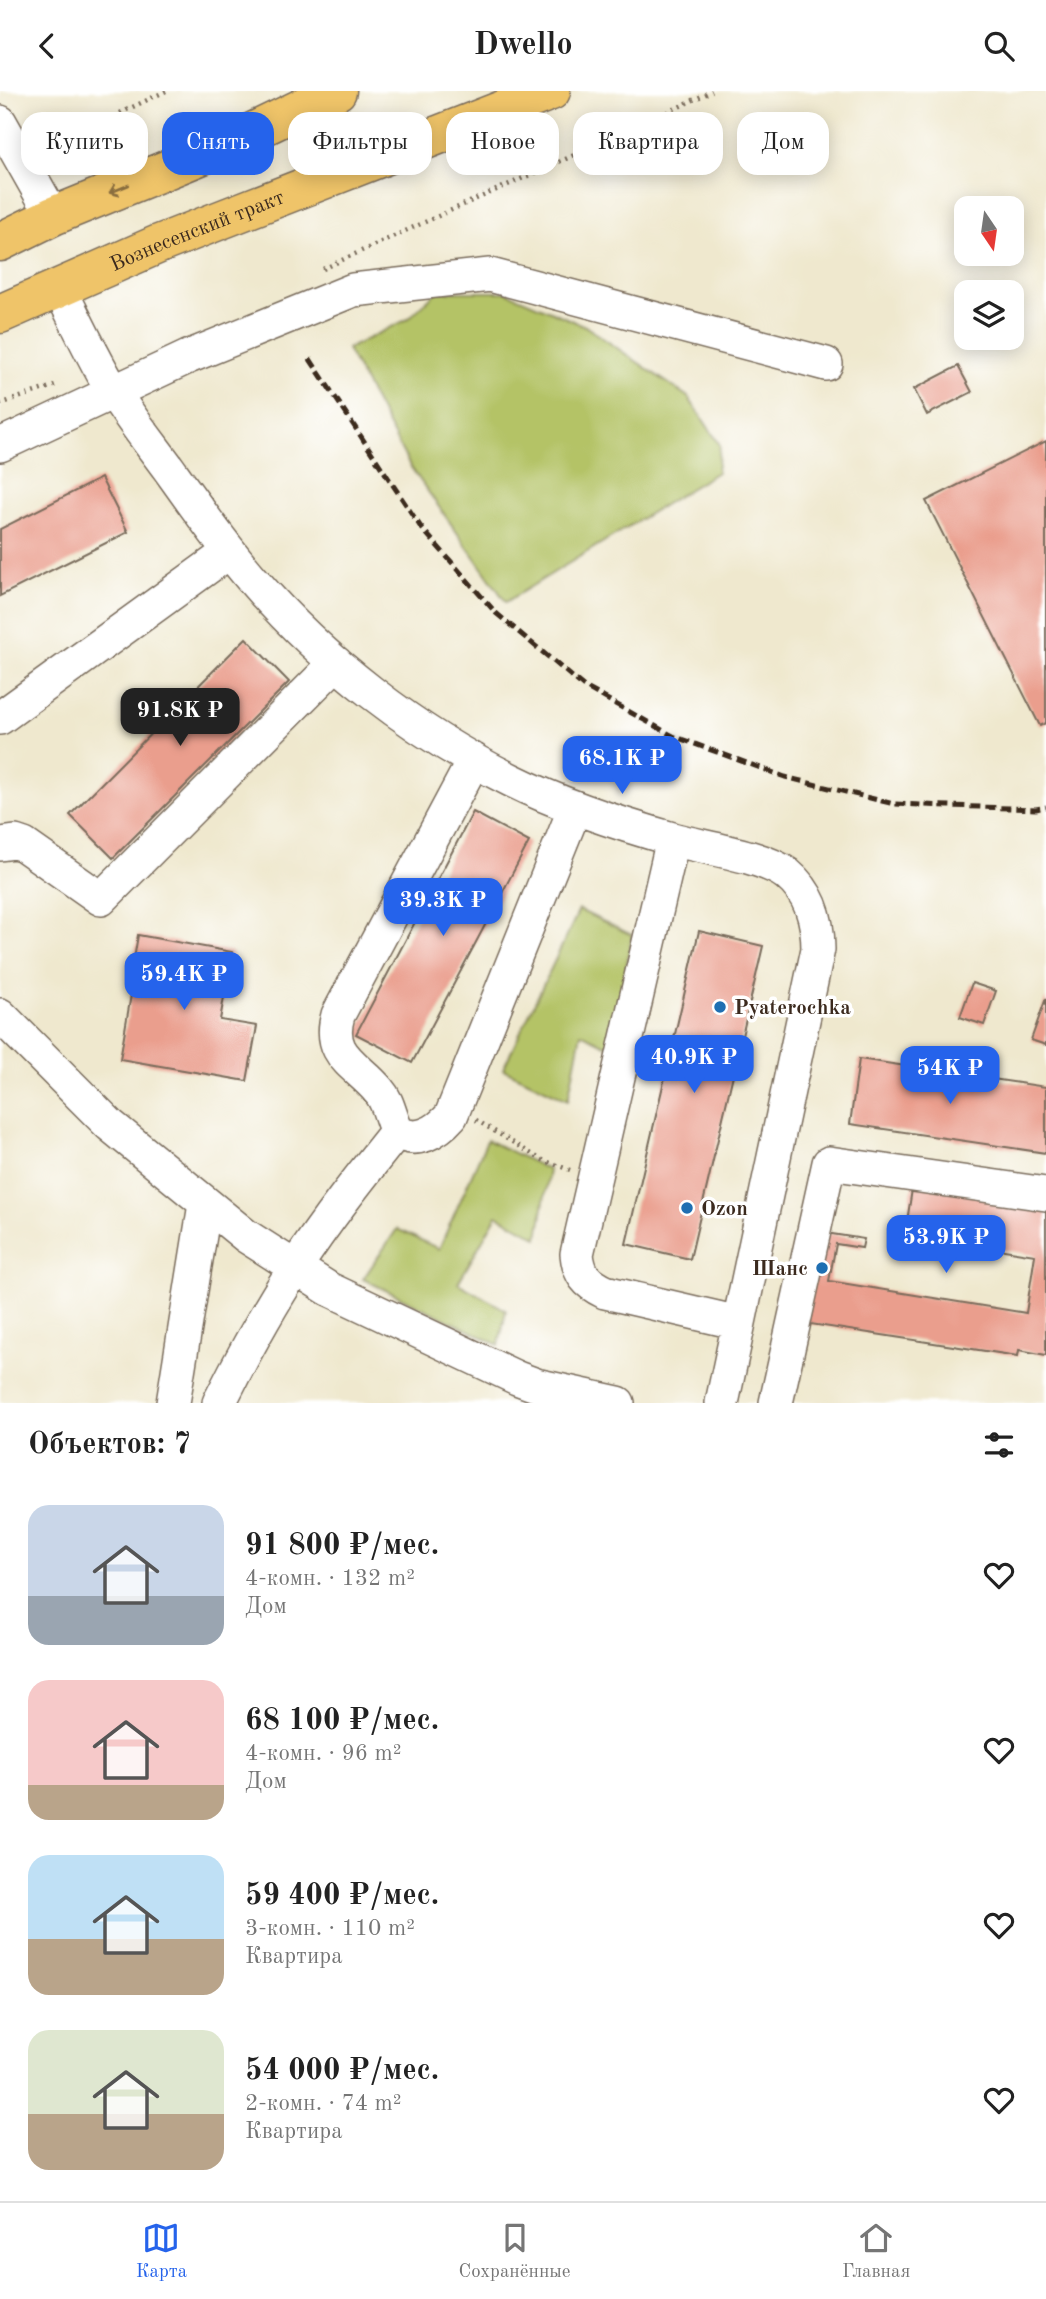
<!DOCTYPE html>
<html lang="ru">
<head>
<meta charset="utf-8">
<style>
	body { margin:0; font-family:"Old Standard TT",serif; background:#f6f6f6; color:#222; height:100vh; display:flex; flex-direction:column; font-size:26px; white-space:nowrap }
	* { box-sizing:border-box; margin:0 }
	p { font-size:23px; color:#767676 }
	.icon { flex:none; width:38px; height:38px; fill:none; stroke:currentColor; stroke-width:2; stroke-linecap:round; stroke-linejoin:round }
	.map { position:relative; height:1312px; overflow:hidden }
	.panel { display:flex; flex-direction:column; background:#fff; flex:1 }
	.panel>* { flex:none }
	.banner { position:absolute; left:21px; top:21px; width:1004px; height:63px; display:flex; gap:14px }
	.needle { width:46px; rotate:167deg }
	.controls { position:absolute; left:954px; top:105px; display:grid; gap:14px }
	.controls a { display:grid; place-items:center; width:70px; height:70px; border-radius:14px; background:#fff; box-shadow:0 4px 18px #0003; font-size:35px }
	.price { position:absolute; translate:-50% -60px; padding:0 16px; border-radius:14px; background:#2563eb; color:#fff; font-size:23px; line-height:46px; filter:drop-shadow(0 2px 4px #0008) }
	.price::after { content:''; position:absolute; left:50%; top:42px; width:21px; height:16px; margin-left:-10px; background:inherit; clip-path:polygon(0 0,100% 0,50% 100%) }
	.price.active { background:#222; color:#fff }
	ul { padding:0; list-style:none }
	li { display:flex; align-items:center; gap:21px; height:175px; padding:0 28px }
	li span { display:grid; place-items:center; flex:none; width:196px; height:140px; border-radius:21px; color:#555 }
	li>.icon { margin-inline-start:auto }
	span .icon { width:84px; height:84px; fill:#fffc; stroke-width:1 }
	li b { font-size:30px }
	h2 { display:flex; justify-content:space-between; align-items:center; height:84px; padding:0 28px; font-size:30px }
	.chip { padding:0 24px; border-radius:21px; background:#fff; box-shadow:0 4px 18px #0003; font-size:24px; line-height:63px }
	.chip.active { background:#2563eb; color:#fff }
	header { display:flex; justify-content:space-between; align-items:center; height:91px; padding:0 28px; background:#fff; font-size:32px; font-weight:700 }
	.tabs { display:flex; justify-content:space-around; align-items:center; height:98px; border-top:2px solid #e0e0e0; background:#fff; font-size:19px; color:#767676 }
	.tabs a { display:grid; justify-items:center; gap:4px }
	.tabs .active { color:#2563eb }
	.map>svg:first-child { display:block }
	.green { fill:#b4c366; stroke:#787642; stroke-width:2 }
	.building { fill:#ea9e8d }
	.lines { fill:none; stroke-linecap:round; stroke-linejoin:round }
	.minor-casing { stroke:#7a6c5c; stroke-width:36 }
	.major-casing { stroke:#7a6c5c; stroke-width:41 }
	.path { stroke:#7a6c5c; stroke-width:4.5; stroke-dasharray:2 5; stroke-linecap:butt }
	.minor { stroke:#fff; stroke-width:33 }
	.major { stroke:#efc469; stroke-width:38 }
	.rail { stroke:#3b2a1e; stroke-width:5; stroke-dasharray:10 5; stroke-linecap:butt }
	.oneway { stroke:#8c6f40 }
	.poi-dot { fill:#1f6fb2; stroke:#fff; stroke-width:2.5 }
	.labels { text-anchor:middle; stroke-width:7; stroke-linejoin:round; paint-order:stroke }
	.street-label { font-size:21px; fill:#3b2a1e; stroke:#fff }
	.poi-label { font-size:21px; font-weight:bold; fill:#3b2a1e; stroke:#fff; text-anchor:start }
</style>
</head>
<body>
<header><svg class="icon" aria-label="back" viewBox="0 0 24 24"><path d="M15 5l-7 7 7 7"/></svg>Dwello<svg class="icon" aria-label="search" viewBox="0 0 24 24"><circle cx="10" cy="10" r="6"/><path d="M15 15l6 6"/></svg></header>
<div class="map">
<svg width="1046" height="1312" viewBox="0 0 1046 1312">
	<rect width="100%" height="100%" fill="#fff"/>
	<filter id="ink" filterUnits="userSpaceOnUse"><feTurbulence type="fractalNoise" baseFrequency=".0143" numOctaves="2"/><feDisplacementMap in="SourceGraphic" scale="14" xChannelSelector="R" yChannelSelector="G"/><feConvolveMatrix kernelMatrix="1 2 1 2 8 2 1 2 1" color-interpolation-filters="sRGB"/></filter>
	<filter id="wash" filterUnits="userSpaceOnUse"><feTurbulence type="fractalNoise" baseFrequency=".00686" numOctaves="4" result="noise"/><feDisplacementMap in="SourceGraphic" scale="28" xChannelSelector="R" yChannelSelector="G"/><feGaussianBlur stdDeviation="1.57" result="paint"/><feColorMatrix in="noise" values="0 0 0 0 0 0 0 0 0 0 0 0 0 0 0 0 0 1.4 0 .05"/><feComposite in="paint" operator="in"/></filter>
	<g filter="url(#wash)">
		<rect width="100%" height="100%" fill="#efe8ce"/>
		<path class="green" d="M436,201H506L585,235L688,306L720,354L717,381L506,511L410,375L347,258L408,228Z
			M579,819L632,844L612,957L581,942L568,1009L503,978Z
			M487,1049L549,1079L538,1147L497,1124L458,1192L506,1219L499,1254L363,1188L397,1138L439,1158Z"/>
		<g id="blocks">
			<path class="building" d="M958,275L972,301L927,324L914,298Z
				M1046,350V632L1040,635L926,410Z
				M101,387L128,441L0,505V438Z
				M246,547L289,591L113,767L70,724Z
				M473,721L529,751L412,972L356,943Z
				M699,840L763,855L690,1168L626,1153Z
				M138,844L232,861L220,929L257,935L247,990L120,968L132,898H129Z
				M972,892L996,900L984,934L960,926Z
				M1046,907V954L1031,949Z
				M859,968L1046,996V1062L850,1033Z
				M913,1092L1046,1102V1264L1019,1259L1018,1265L804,1232L819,1141L864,1148L862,1157L836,1153L829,1190L1026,1222L1035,1164L905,1143Z"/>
		</g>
	</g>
	<g filter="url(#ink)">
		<use href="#blocks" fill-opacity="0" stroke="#7a6c5c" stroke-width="2"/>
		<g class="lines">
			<defs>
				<path id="minor" d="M0,31L53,125
					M59,197C77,231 93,267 113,300C130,327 150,352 169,378C196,416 222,453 252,488C323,571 414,641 511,689C563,715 619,733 676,749C706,757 763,765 787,783C811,803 818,829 818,858L722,1312
					M0,354L188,266L353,199L490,184L826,273
					M0,627L229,461
					M673,748L577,1163C579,1183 586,1192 605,1201L739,1232
					M0,753L15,751L24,754L101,808L336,572
					M0,924L110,1034L246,1145L329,1198L517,1287L536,1294L618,1312
					M397,1040C390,1027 389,1011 379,1000C357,973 326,965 338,924L474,669
					M173,1312L205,1113
					M219,1312C242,1266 267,1220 295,1177C326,1129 361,1085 397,1040C415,1054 437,1041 451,1025L575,717
					M776,1312L829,1072L1046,1103"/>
				<g id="major">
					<path d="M0,151L53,125L215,59L337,0"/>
					<path id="s1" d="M0,223L159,153L551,0"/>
				</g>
			</defs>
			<use href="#minor" class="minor-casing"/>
			<use href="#major" class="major-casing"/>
			<path class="path" d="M120,22L166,0
				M323,178C452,117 584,62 712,0
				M0,313L56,294
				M476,1029L540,1068L570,1079"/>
			<use href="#minor" class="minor"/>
			<use href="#major" class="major"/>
			<path class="rail" d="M310,268L420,435L496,522L583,595L673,645L785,686L894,713L1036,718L1046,716"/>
		</g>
		<defs><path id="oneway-shaft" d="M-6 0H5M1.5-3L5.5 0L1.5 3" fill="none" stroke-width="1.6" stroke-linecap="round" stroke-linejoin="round" transform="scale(1.75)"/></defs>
		<use class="oneway" href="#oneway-shaft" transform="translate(119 98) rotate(158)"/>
	</g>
	<g class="poi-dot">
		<circle cx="720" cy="916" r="7"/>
		<circle cx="687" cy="1117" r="7"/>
		<circle cx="822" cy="1177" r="7"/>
	</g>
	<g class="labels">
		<g class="street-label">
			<text dy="7" stroke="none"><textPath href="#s1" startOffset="214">Вознесенский тракт</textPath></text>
		</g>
		<g class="poi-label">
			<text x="734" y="923">Pyaterochka</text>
			<text x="701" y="1124">Ozon</text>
			<text x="808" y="1184" text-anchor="end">Шанс</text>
		</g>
	</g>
</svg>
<div class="controls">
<a><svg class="needle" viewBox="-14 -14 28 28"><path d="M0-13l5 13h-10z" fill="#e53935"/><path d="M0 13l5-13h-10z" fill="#767676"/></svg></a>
<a><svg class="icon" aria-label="layers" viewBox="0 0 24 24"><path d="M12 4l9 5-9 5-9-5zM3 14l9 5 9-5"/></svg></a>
</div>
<b class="price active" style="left:180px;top:657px">91.8K ₽</b>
<b class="price" style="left:622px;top:705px">68.1K ₽</b>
<b class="price" style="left:443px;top:847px">39.3K ₽</b>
<b class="price" style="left:184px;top:921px">59.4K ₽</b>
<b class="price" style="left:694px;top:1004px">40.9K ₽</b>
<b class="price" style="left:950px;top:1015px">54K ₽</b>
<b class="price" style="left:946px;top:1184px">53.9K ₽</b>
<div class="banner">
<a class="chip">Купить</a>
<a class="chip active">Снять</a>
<a class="chip">Фильтры</a>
<a class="chip">Новое</a>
<a class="chip">Квартира</a>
<a class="chip">Дом</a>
</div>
</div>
<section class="panel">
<h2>Объектов: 7<svg class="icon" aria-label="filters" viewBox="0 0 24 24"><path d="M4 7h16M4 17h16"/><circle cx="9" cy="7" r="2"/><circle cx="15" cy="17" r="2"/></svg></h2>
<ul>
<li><span style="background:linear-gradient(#c9d6e8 65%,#9aa5b1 0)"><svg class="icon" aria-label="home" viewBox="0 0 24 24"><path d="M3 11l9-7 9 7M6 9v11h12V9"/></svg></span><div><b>91 800 ₽/мес.</b><p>4-комн. · 132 m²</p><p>Дом</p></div><svg class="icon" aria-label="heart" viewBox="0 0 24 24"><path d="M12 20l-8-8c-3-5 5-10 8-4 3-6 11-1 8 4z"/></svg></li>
<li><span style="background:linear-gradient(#f6c9c9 75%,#b9a48a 0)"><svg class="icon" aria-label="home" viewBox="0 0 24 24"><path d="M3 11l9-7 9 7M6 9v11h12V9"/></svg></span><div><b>68 100 ₽/мес.</b><p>4-комн. · 96 m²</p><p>Дом</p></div><svg class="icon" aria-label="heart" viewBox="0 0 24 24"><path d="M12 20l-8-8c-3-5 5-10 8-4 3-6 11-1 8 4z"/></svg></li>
<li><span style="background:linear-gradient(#bfe0f5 60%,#b9a48a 0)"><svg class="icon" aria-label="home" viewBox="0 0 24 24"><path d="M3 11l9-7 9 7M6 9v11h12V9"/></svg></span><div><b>59 400 ₽/мес.</b><p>3-комн. · 110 m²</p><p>Квартира</p></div><svg class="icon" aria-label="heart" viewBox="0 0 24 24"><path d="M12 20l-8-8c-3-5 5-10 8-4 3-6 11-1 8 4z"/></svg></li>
<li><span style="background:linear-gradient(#dfe7d0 60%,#b9a48a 0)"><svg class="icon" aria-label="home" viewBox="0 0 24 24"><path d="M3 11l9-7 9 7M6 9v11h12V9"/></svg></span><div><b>54 000 ₽/мес.</b><p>2-комн. · 74 m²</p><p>Квартира</p></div><svg class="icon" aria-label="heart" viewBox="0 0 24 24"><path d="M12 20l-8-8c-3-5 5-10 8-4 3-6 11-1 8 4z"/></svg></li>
</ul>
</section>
<nav class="tabs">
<a class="active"><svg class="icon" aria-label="map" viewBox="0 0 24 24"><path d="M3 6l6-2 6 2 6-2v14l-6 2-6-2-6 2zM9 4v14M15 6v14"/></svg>Карта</a>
<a><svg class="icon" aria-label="saved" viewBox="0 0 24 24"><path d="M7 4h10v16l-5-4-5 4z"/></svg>Сохранённые</a>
<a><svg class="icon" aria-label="home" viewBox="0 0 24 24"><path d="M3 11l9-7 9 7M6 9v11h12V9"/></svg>Главная</a>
</nav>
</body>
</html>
